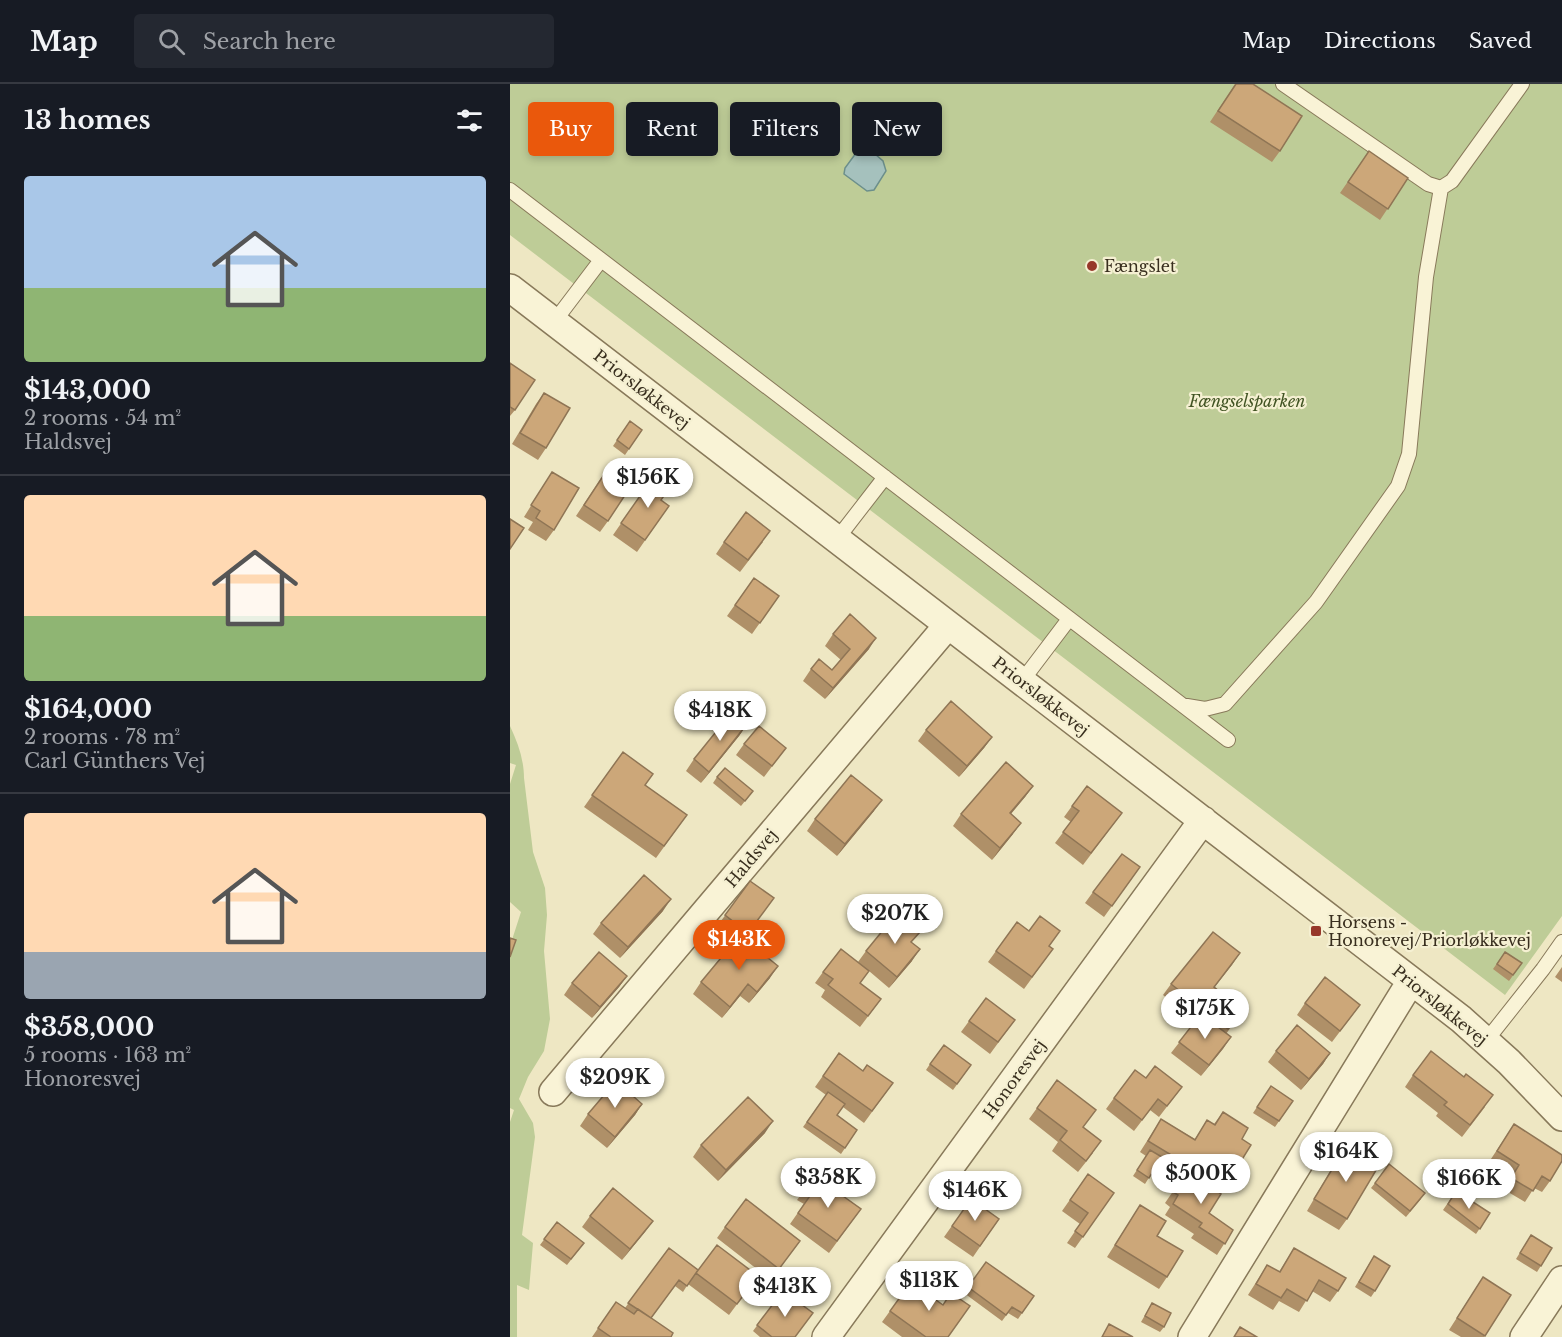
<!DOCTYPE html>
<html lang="en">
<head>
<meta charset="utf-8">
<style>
	body { margin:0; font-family:"Libre Baskerville",serif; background:#242831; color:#f1f3f6; height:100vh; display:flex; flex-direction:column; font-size:22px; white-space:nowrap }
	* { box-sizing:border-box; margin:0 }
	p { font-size:20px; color:#9ea1a6 }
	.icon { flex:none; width:33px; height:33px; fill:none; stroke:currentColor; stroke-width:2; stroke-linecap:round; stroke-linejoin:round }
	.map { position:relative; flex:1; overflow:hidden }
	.details { display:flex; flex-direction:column; background:#171b24; width:510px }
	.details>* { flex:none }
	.hud { position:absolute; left:18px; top:18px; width:570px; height:54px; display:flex; gap:12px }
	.price { position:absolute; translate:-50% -51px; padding:0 14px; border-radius:21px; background:#fff; color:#222; font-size:20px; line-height:39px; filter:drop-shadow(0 2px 3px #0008) }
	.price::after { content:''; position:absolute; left:50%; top:36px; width:18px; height:14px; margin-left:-9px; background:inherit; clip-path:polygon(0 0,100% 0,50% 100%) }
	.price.selected { background:#ea580c; color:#fff }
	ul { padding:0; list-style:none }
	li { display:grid; align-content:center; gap:12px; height:318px; padding:0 24px }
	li+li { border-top:2px solid #363941 }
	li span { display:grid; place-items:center; height:186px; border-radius:6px; color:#555 }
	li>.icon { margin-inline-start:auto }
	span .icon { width:108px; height:108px; fill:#fffc; stroke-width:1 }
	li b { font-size:26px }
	h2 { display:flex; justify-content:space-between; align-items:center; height:72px; padding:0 24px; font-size:26px }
	.tag { padding:0 21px; border-radius:6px; background:#171b24; box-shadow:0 3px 9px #0003; font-size:21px; line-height:54px }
	.tag.selected { background:#ea580c; color:#fff }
	header { display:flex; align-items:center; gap:36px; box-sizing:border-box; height:84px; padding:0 30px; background:#171b24; border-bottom:2px solid #363941 }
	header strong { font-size:28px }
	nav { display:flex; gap:33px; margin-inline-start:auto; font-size:21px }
	.search { width:420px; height:54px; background:#242831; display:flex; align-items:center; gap:15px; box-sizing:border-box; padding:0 21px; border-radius:6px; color:#9ea1a6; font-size:22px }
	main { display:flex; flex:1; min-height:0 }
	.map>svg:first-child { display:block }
	.green { fill:#becc97 }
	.water { fill:#a5c1bd; stroke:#6c8f8b; stroke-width:1.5 }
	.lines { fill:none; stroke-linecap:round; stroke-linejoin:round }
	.lane-casing { stroke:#88795a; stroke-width:16 }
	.street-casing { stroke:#88795a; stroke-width:30 }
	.lane { stroke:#f9f3d6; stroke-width:14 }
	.street { stroke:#f9f3d6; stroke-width:27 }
	.wall { fill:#af9068 }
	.shaded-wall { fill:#8f7555 }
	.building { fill:#cca779; stroke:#8f7555; stroke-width:1.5 }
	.poi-dot { fill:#97382a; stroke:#f5f0d2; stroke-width:2 }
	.labels { text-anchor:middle; stroke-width:4.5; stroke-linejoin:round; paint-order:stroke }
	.poi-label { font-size:16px; fill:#382e1e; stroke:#f5f0d2; text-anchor:start }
	.street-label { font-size:16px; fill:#382e1e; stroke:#f5f0d2 }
	.park-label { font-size:16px; font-style:italic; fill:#425424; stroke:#f5f0d2 }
</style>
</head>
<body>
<header>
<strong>Map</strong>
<div class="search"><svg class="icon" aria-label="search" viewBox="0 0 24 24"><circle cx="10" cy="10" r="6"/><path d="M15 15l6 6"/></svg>Search here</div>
<nav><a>Map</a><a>Directions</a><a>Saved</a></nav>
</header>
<main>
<section class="details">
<h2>13 homes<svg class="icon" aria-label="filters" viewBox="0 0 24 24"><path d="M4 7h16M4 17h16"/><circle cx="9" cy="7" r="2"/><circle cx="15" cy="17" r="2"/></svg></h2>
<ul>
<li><span style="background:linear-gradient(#a9c7e8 60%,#8fb573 0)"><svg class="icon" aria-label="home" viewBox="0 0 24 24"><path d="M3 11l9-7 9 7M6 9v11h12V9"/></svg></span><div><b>$143,000</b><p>2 rooms · 54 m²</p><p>Haldsvej</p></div></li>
<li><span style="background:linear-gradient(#ffd9b3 65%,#8fb573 0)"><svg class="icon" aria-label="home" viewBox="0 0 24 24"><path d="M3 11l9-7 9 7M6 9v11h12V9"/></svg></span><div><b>$164,000</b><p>2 rooms · 78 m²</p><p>Carl Günthers Vej</p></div></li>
<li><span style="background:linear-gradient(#ffd9b3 75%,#9aa5b1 0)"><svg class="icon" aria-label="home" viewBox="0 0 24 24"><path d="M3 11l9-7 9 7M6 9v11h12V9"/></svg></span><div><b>$358,000</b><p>5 rooms · 163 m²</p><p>Honoresvej</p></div></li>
</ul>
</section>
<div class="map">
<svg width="1052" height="1253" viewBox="0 0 1052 1253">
	<rect width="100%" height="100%" fill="#eee7c3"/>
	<path class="green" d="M0,0H1052V832L995,911L0,151Z
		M0,642C8,659 14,676 14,694L23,768L35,804L37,831L34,867L40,935L34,967L18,993L9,1015L23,1039L25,1053L12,1151L23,1159L19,1206L7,1201V1253H0V1038L4,1026L0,1024V862L11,828L0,818V700L6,681L0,679Z"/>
	<path class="water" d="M358,64L373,77L376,87L364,106L357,107L334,90L335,84L349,65Z"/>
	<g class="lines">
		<defs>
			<path id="lane" d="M773,0L918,100L931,104L942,97L1012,0
				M0,106L718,656
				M44,238L91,176
				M327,455L375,393
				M512,597L559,535
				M677,622L695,625L715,620L806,518L888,402L899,370L916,193L931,104
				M976,957L1033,885L1052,858"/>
			<path id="street" d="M0,204L951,935L999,978L1052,1033
				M43,1008L438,541
				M316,1253L693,736
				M682,1253L901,897
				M1014,1253L1052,1196"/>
		</defs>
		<use href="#lane" class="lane-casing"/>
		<use href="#street" class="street-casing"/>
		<use href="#lane" class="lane"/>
		<use href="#street" class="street"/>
	</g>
	<path class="wall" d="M725,0L770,67L762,78L700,38Z
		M859,67L898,94L870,136L830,109Z
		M0,279L5,326L0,332Z
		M34,309L36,364L28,376L2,360L26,320Z
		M120,337L132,346L115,371L103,362Z
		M42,388L44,446L36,457L18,446L23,438L14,433Z
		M144,392L151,416L159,422L127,468L103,451Z
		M91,394L98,437L90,448L66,432Z
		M214,458H253L230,488L206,470Z
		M244,494L269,512L242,550L217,532Z
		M323,550L359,565L315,615L293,597L301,585L322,586L331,576L315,562Z
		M237,640L229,652L191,699L176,687L184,675Z
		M416,646L482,653L474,664L449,693L408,657Z
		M234,660L276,664L254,693L226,671Z
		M113,668L135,701L177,731L146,774L74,723Z
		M207,693L239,712L231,722L203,699Z
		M523,702L515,713L501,730L503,750L482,776L443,742L451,730Z
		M562,722L612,729L573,781L545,759L561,738L554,733Z
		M364,727L327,772L297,747L305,735Z
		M630,783L594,833L575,819L583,808Z
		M240,797L264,814L234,854L260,894L239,919L230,912L212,934L183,910L191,898L229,851L211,837Z
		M153,827L110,874L83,850L91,839Z
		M507,838L540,862L535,876L514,905L478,878Z
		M402,859V877L379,904L359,887L350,899L371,915L350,943L311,913L315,906L305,899L313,888L348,878L356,867Z
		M995,868L1012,879L999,897L983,885Z
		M730,869L704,903L733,926L716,950L721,953L691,992L661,969L686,937L653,911L661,900Z
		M1052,883V898L1045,893Z
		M117,892L109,903L82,934L54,911L62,899Z
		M476,914L505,936L480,970L451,948Z
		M795,919L850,921L822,958L787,931Z
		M766,967L820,969L813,980L791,1006L758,978Z
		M329,969L353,987L383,999L354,1039L333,1023L327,1031L347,1046L331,1070L293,1043L316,1011L305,1003Z
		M420,980L461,981L443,1006L416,986Z
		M903,991L954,993L975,1023L952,1053L926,1032L928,1029L895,1003Z
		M636,994L672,1003L649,1033L640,1026L624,1047L596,1025L604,1014Z
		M761,1002L783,1017L765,1043L743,1029Z
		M132,1020L125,1031L97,1064L70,1042L78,1030Z
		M527,1024L573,1043L583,1069L568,1088L542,1067L548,1058L519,1035Z
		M713,1028L732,1055L720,1095L712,1107L673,1083L668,1091L648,1079L635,1100L623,1092L636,1072L630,1068L651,1035L685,1055L697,1036L704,1040Z
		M1004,1040L1040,1097L1032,1108L1024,1104L1015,1118L993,1105L1001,1092L979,1078Z
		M255,1049L208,1097L183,1073L191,1061Z
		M835,1064L837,1135L829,1146L797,1127L827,1075Z
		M677,1087L699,1129L723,1146L707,1171L681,1154L684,1150L655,1131L660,1123L655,1119Z
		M578,1090L604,1109L565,1164L557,1159L570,1140L552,1127Z
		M305,1092L351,1125L319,1169L280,1140L294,1120L287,1116Z
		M865,1099L911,1115L896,1133L861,1104Z
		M946,1107L980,1129L966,1150L933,1126Z
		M461,1115L489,1135L463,1173L434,1153Z
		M630,1121L647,1152L657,1193L649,1205L597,1173Z
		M80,1132L143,1137L112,1176L72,1143Z
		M47,1138L74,1159L57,1181L30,1161Z
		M215,1143L290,1157L261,1196L207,1154Z
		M1021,1151L1042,1164L1027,1188L1006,1175Z
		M159,1164L188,1186L248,1192L219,1231L178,1200L173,1208L165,1202L141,1234L161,1253H82L106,1218L115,1224Z
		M784,1164L828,1207L820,1218L802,1207L789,1228L769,1217L763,1226L738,1211L757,1181L769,1188Z
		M864,1172L865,1207L861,1213L845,1203Z
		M476,1178L524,1212L508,1235L498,1229L492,1237L454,1209Z
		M973,1193L1001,1211L974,1253H951L939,1246Z
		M401,1198L433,1221L438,1253H392L372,1238Z
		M273,1207L285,1253H250L243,1247Z
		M642,1219L654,1243L650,1248L631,1238Z"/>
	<path class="shaded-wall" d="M366,554L359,565L315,615L323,604Z
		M237,640L229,652L191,699L199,688Z
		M482,653L474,664L449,693L457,682Z
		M523,702L515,713L492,740L500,729Z
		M372,716L364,727L327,772L335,760Z
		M511,739L503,750L482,776L490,764Z
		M161,815L153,827L110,874L118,863Z
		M410,865L402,877L379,904L387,893Z
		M730,869L722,881L696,914L704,903Z
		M268,882L260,894L239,919L247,908Z
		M117,892L109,903L82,934L90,923Z
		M238,900L230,912L212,934L220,923Z
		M721,953L713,965L691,992L699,981Z
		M820,969L813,980L791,1006L799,995Z
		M132,1020L125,1031L97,1064L105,1053Z
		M263,1037L255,1049L208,1097L216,1086Z
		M143,1137L135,1148L112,1176L120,1165Z"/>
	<path class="building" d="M726,0H743L792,32L770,67L708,27Z
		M859,67L898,94L878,125L838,98Z
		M0,279L25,296L5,326L0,323Z
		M34,309L60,324L36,364L10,349Z
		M120,337L132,346L119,365L107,356Z
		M99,383L123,399L98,437L74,421Z
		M42,388L69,404L44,446L26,434L30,427L21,421Z
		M144,392L160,403L151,416L159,422L135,456L111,439Z
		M236,428L260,447L238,476L214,458Z
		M0,435L14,444L0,465Z
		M244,494L269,512L250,539L225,521Z
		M340,530L366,554L323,604L301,585L309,575L322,586L340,565L323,550Z
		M441,617L482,653L457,682L416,646Z
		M222,628L237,640L199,688L184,675Z
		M249,642L276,664L262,682L234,660Z
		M113,668L143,690L135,701L177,731L154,762L82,711Z
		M496,678L523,702L500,729L511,739L490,764L451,730Z
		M215,684L243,707L235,717L207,693Z
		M341,691L372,716L335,760L305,735Z
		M577,702L612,729L581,769L553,748L569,727L562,722Z
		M612,770L630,783L602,822L583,808Z
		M134,791L161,815L118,863L91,839Z
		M240,797L264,814L238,849L215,831Z
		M387,829L410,848L401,858L410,865L387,893L356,867Z
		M530,832L550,847L539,862L543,865L522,893L486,867L507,838L519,847Z
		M703,848L730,869L704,903L733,926L718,945L661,900Z
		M230,851L268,882L247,908L238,900L220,923L191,898Z
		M0,854L6,856L0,873Z
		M331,865L359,887L350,899L371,915L358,932L318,901L323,895L313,888Z
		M89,868L117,892L90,923L62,899Z
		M995,868L1012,879L1003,891L987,880Z
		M815,893L850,921L830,947L795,919Z
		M476,914L505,936L488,958L459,937Z
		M691,930L721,953L699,981L669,958Z
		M787,941L820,969L799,995L766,967Z
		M434,961L461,981L447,1000L420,980Z
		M921,967L954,993L956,990L983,1011L960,1041L934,1021L937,1018L903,991Z
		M329,969L353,987L357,981L383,999L362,1027L313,992Z
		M645,982L672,1003L657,1022L648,1015L632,1036L604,1014L625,986L636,994Z
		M547,996L586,1026L573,1043L591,1057L576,1077L550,1056L557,1047L527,1024Z
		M106,997L132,1020L105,1053L78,1030Z
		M761,1002L783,1017L769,1037L747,1023Z
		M318,1008L335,1020L327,1031L347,1046L335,1064L297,1038Z
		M238,1013L263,1037L216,1086L191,1061Z
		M713,1028L738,1044L732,1055L741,1061L720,1095L681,1071L676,1080L638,1057L651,1035L685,1056L697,1036L705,1041Z
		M1004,1040L1052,1071V1077L1040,1097L1032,1092L1023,1107L1001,1094L1009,1081L987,1067Z
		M835,1064L868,1083L837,1135L804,1115Z
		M640,1066L652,1073L639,1094L627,1086Z
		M879,1080L915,1109L900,1127L865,1099Z
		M677,1087L711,1110L699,1129L723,1146L715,1160L689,1143L692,1139L663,1120L668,1111L663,1108Z
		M578,1090L604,1109L573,1153L565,1147L578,1129L560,1116Z
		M305,1092L351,1125L327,1157L288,1129L302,1109L295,1104Z
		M103,1104L143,1137L120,1165L80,1132Z
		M946,1107L980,1129L970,1145L938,1120Z
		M236,1115L290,1157L269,1185L215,1143Z
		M461,1115L489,1135L470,1162L442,1142Z
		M630,1121L656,1137L647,1152L673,1167L657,1193L605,1161Z
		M47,1138L74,1159L61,1175L34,1155Z
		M1021,1151L1042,1164L1031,1182L1010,1169Z
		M207,1161L248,1192L227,1220L186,1189Z
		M159,1164L188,1186L177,1202L169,1196L141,1234L118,1219Z
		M784,1164L836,1194L828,1207L809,1196L797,1217L777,1205L771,1214L746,1200L757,1181L770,1188Z
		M864,1172L880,1182L865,1207L849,1198Z
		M476,1178L524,1212L512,1229L502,1223L496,1231L458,1203Z
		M973,1193L1001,1211L975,1252L947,1234Z
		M401,1198L433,1221L441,1209L460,1222L438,1253H416L380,1227Z
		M273,1207L303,1229L285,1253H262L247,1241Z
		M106,1218L124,1230L128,1225L163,1249L161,1253H101L88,1244Z
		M642,1219L661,1229L654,1243L635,1232Z
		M599,1240L623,1253H592Z
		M730,1243L747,1253H724Z"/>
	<g class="poi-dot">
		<circle cx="582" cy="182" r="6"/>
		<rect x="800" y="841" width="12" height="12" rx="3"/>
	</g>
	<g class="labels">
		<g class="poi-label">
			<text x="594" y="188">Fængslet</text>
			<text x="818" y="844">Horsens -<tspan x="818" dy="18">Honorevej/Priorløkkevej</tspan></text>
		</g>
		<g class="street-label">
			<text transform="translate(132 305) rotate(38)" y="6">Priorsløkkevej</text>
			<text transform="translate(531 612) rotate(38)" y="6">Priorsløkkevej</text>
			<text transform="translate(241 774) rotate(-50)" y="6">Haldsvej</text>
			<text transform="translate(930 921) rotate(39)" y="6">Priorsløkkevej</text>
			<text transform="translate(504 995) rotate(-54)" y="6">Honoresvej</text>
		</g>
		<g class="park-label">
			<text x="737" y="323">Fængselsparken</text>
		</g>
	</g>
</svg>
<b class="price" style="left:138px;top:425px">$156K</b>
<b class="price" style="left:210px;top:658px">$418K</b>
<b class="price" style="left:385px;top:861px">$207K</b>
<b class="price selected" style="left:229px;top:887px">$143K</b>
<b class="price" style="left:695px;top:956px">$175K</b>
<b class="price" style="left:105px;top:1025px">$209K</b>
<b class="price" style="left:836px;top:1099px">$164K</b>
<b class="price" style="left:691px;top:1121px">$500K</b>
<b class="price" style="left:318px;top:1125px">$358K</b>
<b class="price" style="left:959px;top:1126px">$166K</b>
<b class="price" style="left:465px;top:1138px">$146K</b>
<b class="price" style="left:419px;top:1228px">$113K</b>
<b class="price" style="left:275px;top:1234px">$413K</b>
<div class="hud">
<a class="tag selected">Buy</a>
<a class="tag">Rent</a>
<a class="tag">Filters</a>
<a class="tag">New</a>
</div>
</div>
</main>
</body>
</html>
